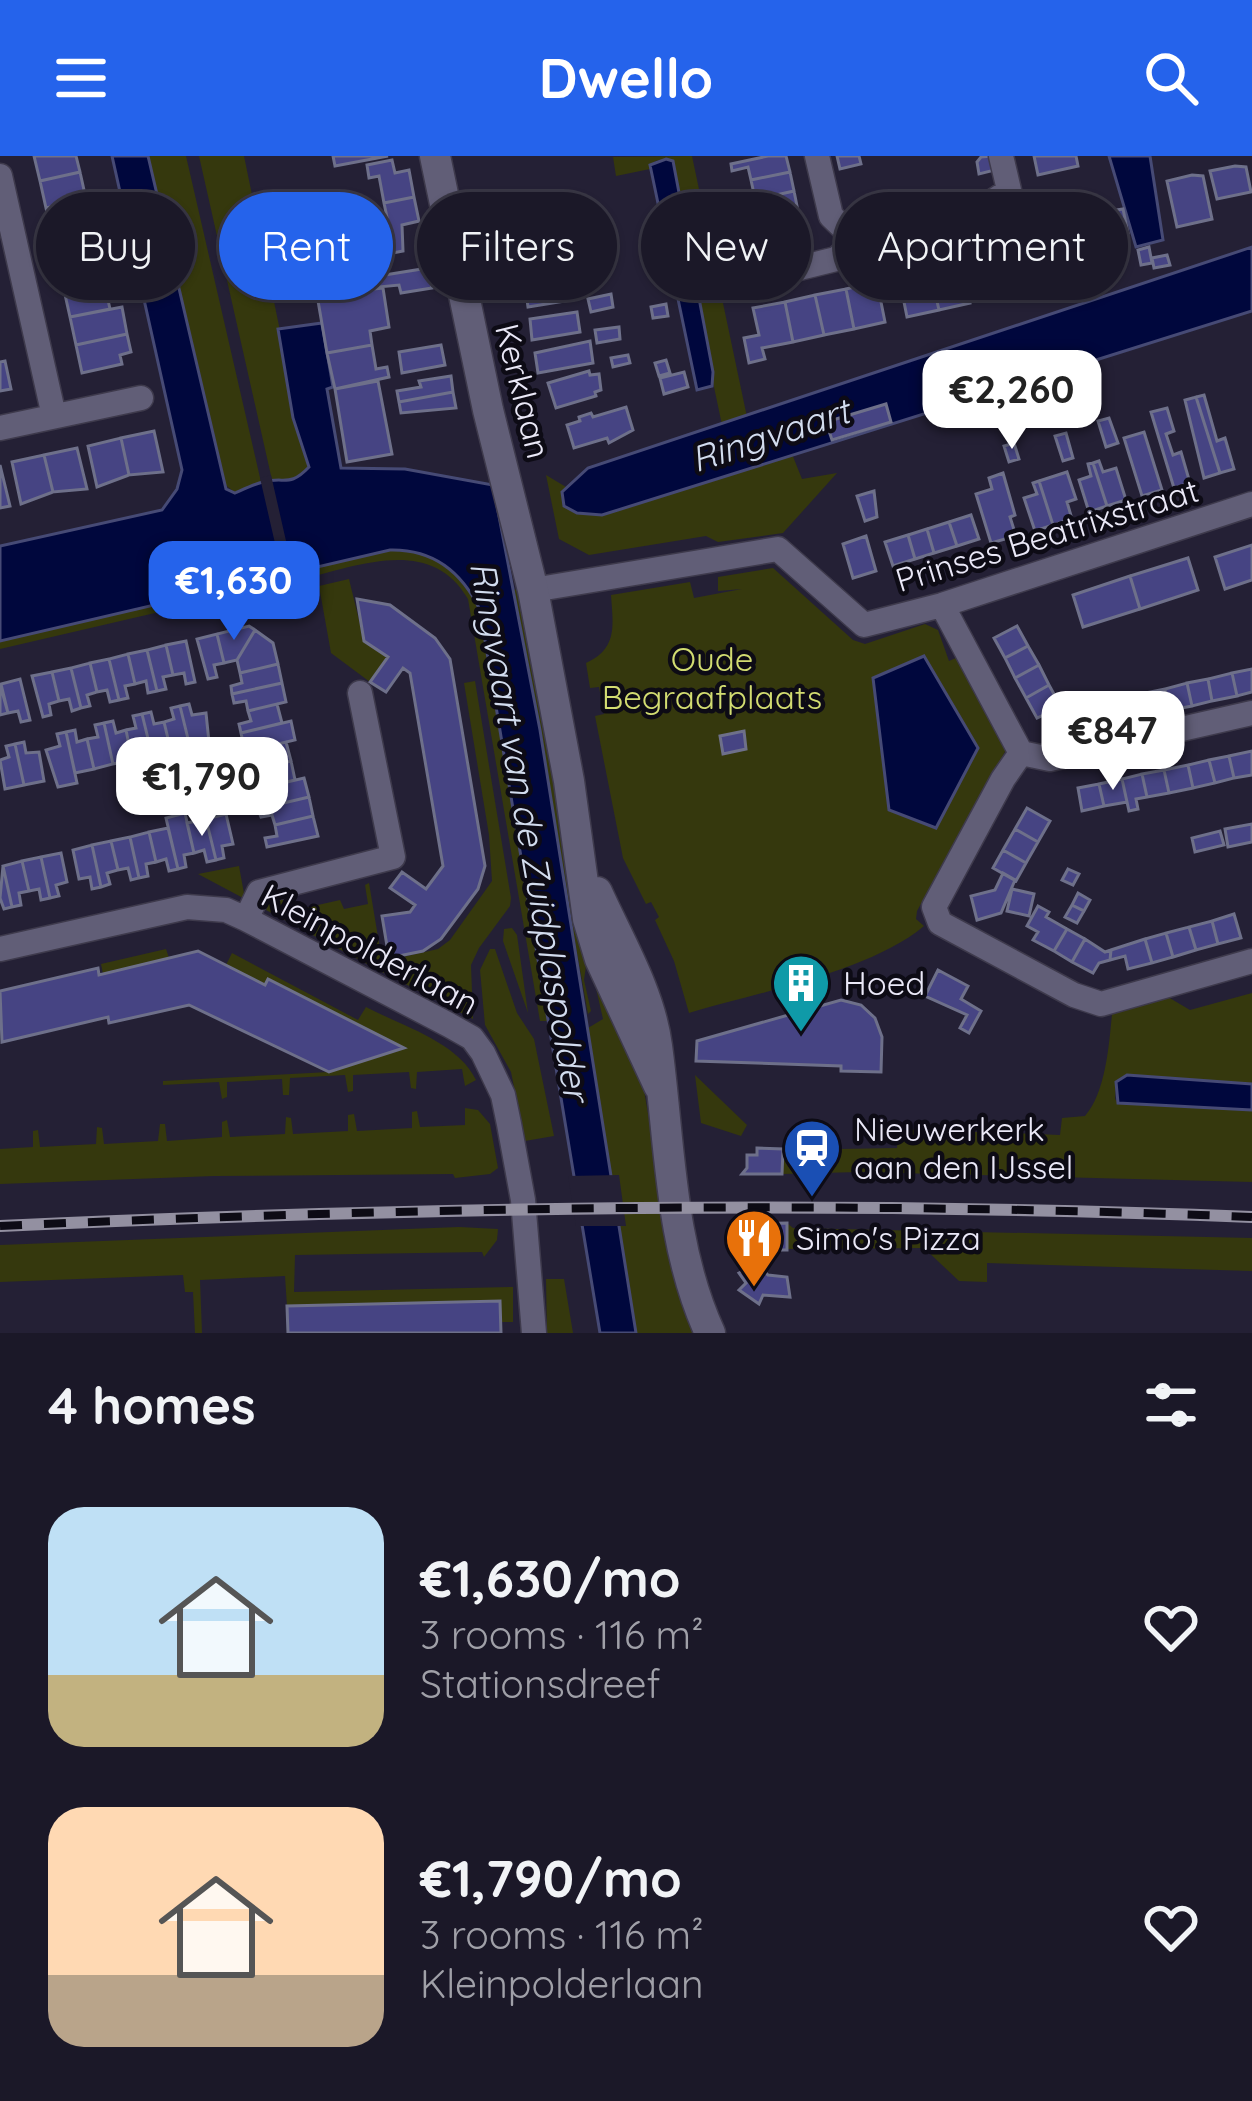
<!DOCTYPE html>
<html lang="en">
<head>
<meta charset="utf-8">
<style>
	body { margin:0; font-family:Quicksand,sans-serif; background:#282534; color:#f1f3f6; height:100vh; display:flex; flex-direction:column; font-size:45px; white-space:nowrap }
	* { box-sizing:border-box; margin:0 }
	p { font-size:39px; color:#a0a0a8 }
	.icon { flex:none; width:66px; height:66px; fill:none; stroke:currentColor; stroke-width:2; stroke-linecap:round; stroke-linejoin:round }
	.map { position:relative; height:1177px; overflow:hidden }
	.drawer { display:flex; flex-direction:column; background:#1b1828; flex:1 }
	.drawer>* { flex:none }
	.banner { position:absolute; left:36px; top:36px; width:1182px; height:108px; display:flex; gap:24px }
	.price { position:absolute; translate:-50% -102px; padding:0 27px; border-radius:24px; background:#fff; color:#222; font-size:39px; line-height:78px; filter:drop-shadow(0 3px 6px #0008) }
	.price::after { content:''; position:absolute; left:50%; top:72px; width:36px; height:27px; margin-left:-18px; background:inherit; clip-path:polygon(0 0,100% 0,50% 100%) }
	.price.on { background:#2563eb; color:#fff }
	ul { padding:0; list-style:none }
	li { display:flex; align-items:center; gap:36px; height:300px; padding:0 48px }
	li span { display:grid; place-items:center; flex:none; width:336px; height:240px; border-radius:36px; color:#555 }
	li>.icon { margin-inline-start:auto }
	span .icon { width:144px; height:144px; fill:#fffc; stroke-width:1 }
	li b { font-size:51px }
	h2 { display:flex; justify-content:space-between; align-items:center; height:144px; padding:0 48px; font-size:51px }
	.tag { padding:0 42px; border-radius:54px; background:#1b1828; box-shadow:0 3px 9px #0004,0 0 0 3px #393745; font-size:42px; line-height:108px }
	.tag.on { background:#2563eb; color:#fff }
	header { display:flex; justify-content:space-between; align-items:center; height:156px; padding:0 48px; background:#2563eb; color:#fff; font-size:54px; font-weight:700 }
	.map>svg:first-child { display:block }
	.green { fill:#35380d; fill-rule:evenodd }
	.water { fill:#00073d; stroke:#464a75; stroke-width:3 }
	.pier { fill:#242035 }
	.building { fill:#464483; stroke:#6e708a; stroke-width:3 }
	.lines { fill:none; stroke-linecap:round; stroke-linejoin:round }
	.minor-casing { stroke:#3e3a4c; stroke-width:27 }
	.tertiary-casing { stroke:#3e3a4c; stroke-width:33 }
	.minor { stroke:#615e77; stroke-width:24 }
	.tertiary { stroke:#615e77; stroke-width:30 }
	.rail-casing { stroke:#9390a1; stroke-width:12 }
	.rail { stroke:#0d0b15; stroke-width:8; stroke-dasharray:22; stroke-linecap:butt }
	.labels { text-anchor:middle; stroke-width:9; stroke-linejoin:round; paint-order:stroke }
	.street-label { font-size:33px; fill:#eae8f7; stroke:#0d0b15 }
	.park-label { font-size:33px; fill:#d2dc71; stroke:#0d0b15 }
	.poi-label { font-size:33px; fill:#eae8f7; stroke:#0d0b15; text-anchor:start }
	.water-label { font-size:36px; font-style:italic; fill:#d2dcee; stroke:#0d0b15 }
</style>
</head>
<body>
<header><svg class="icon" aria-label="menu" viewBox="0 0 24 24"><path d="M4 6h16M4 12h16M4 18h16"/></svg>Dwello<svg class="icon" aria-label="search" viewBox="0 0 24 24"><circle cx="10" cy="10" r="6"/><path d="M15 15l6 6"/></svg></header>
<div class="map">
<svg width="1252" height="1177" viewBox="0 0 1252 1177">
	<rect width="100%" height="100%" fill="#242035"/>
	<path class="green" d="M148,0H186L261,326L235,337L221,325Z
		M199,0H244L285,199L293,262L309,311C297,323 289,328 272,324Z
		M692,0L747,261L722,269L666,3L655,5L650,13L616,20L613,1Z
		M792,298L802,323L837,317L783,377L718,386L706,380L589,399L559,383L546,319L566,331L562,336L602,359Z
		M390,394C433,393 462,415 480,453L548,865H540L468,443C430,378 356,411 298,424L293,417Z
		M773,412L853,484L865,488L925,468L938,474L949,505L958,501L1007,592L917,755L916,763L924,770C871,815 756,837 689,857L674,805L655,764L659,761L651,746L646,748L623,702L595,560L604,558L599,531L590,532L586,507C618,493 613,469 611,439L690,426L694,442L742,433L718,435V421ZM873,522L937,672L889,654Z
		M282,419L280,428L0,493V485Z
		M349,423L364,485L388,501L370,526L331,497L319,430Z
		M519,433L587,803L584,824L591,855L588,858L512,434Z
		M475,525L511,742L510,750L479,792L471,809L473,863L392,821L390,804L438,793L450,784L492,725L489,679L464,527Z
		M239,710L245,743L198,718Z
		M369,727L384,817L266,754L271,743L281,738L287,756L340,744L344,753L368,748L365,729Z
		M512,772L517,779L528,857L503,785L504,773Z
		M166,793L169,802L103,818L101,808Z
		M490,793H495L517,857L534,883L554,980L525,985L511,916L485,869L480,814Z
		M232,797L358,864L366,851C402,870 458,886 476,924L465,930L462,913L417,916L416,933L411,932L409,916L353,919V935L348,936L345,919L290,922L289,939H283L282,923L227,926V941L222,943L219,926L163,929V925L329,916L403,892L269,823L265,829L226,809Z
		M595,828L641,916L678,1136L697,1177H636L588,872L603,863Z
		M1252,837V928L1127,919L1116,926L1115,943L1118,947L1252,954V1026L859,1016L782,1018V994L897,992L898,973L1060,979L1062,962L1085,960C1106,936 1109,888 1112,858L1168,841L1190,854Z
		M695,919L747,969L741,980L701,967Z
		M465,952L478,954L490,968L498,1012L490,1018L455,1022L453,1018L214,1020L0,1028V993L33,991V975L38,974L40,991L96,988L97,971L102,972L104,988L158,985L160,968H165L167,985L222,981V966L227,964L230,981L285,978L286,961L291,962L293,978L348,975V959L354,958L357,975L412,972V956L417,955L420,971L465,969Z
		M787,1067L793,1072L1252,1082V1115L987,1107V1126L959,1125L924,1092L787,1093Z
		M459,1071L498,1073L497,1084L484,1101L482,1096L295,1099L294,1136L513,1131V1166H501L500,1145L287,1150L285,1120L200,1124L202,1177H195L193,1136H185L183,1119L0,1126V1089Z
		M546,1123H564L573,1177H547Z"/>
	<path class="water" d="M112,0H148L226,333L235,337C244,333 254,328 263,326C285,320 289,332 309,311L293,262L278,173L322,167L333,231L327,233L341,312L405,313L493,329L540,574L636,1177H600L480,454C462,416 433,393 390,394L0,485V390L162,354L177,333L182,314Z
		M1109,0H1150L1163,84L1136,91Z
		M666,3L673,5L713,216L712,230L697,234L650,9Z
		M1252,91V155L602,359L577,357L564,350L562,336L588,312Z
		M924,500L978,592L936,672L889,654L873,522Z
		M1127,919L1252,928V954L1118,947L1116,926Z"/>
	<path class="pier" d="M271,319L294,420L283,422L260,322Z
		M619,1019L626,1070H576L568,1020Z"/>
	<path class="building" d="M34,0H76L80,16L40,25Z
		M333,0H388L335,10Z
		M768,0H786L790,16L751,24L748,11L732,15L731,8Z
		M837,0H859L861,8L840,13Z
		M992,0L995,14L979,18L977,6L981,1Z
		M1034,0H1076L1078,10L1038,19Z
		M392,4L395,17L409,14L414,41L384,47L379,20L369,22L367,9Z
		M1235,10L1246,11L1251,36L1217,43L1210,15Z
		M80,16L86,43L46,52L40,25Z
		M790,16L794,35L739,47L738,41L754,38L751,24Z
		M1192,19L1203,20L1212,63L1177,71L1167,25Z
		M794,35L798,55L759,64L757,50L741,54L739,47Z
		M414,41L419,65L402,69L403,95L382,99L375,69L388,66L384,47Z
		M86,43L92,71L52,79L46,52Z
		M542,43L543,50L555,48L556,55L561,54L563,64L515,72L511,49Z
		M1123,53L1128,77L1109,81L1111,94L1080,101L1071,61Z
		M798,55L802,75L748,87L746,80L762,77L759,64Z
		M1071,61L1080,101L1050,108L1041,68Z
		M1041,68L1050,108L1019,114L1010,74Z
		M92,71L98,98L58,107L52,79Z
		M1010,74L1019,114L976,120L971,98L982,96L979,81Z
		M554,75L556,90L572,87L573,96L520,104L516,81Z
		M802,75L807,95L768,104L765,90L749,93L748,87Z
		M591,81L593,91L579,94L577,83Z
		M611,90L614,105L593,108L591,94Z
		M1149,91L1152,107L1141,109L1138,94Z
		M98,98L104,126L64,134L58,107Z
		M1167,99L1170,109L1154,112L1152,102Z
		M962,108L970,147L939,154L930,115Z
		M428,112L432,132L401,137L399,129L368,132L366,122Z
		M930,115L939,154L907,161L899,121Z
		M566,116L571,144L528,151L524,123Z
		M104,126L110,153L70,161L64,134Z
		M877,126L885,166L854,173L846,133Z
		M383,132L389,171L370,175L372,189L327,197L317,139Z
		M846,133L854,173L824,179L815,139Z
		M611,138L613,151L591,156L588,143Z
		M815,139L824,179L793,186L785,146Z
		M785,146L793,186L762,192L765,203L749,207L744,182L759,179L753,152Z
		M666,148L668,160L653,162L651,151Z
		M122,151L127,178L76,189L70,161Z
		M577,156L580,176L532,184L530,163Z
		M619,171L620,183L597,187L595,174Z
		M127,178L131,196L120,199L122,208L82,217L76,189Z
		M590,185L593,207L538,217L535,197Z
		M372,189L376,213L387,211L389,221L335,233L327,197Z
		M441,189L445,209L402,217L399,196Z
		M628,199L630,207L613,211L611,202Z
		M1040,200L1045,215L992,232L987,218Z
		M666,204L670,217L659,220L655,207Z
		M5,205L11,233L0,235V206Z
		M589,215L590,219L599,218L601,234L595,236L596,240L556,252L548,227Z
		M684,216L688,231L664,238L660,222Z
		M451,220L453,236L399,246L397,235L421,231L419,225Z
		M378,225L392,298L347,306L335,233Z
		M453,236L456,252L401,257L399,246Z
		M1204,239L1217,285L1225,282L1234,313L1220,317L1196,241Z
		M1196,241L1220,317L1204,322L1185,244Z
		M886,248L891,266L832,284L826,266Z
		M626,251L633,274L609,287L607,282L574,292L567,269L580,265L579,261L591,257L593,261Z
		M1167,252L1174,275L1166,278L1173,299L1181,296L1190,327L1174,332L1151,256Z
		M1109,262L1118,287L1106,291L1098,265Z
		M154,275L163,316L129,319L121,282Z
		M1144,276L1162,334L1142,340L1124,282Z
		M1066,277L1073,302L1063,305L1055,280Z
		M121,282L129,319L97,331L88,290Z
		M1014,287L1019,303L1009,306L1004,290Z
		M77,292L87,333L53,336L44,299Z
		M44,299L53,336L21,348L12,306Z
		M1099,305L1103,316L1116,312L1126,344L1107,350L1093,307Z
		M1093,307L1107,350L1089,356L1079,324L1091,320L1088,308Z
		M0,309L10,350L0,352Z
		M1067,316L1076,343L1067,346L1072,363L1053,369L1039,325Z
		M1003,317L1015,359L1010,361L1016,380L991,387L976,338L992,333L989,322Z
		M1039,325L1053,369L1035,375L1024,342L1037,338L1033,327Z
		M874,335L877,361L865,365L857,340Z
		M971,359L979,383L957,390L949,366Z
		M949,366L957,390L934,397L927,373Z
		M927,373L934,397L915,403L908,379Z
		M908,379L915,403L893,410L885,386Z
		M866,380L876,415L853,422L843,388Z
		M1252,389V424L1225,433L1215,401Z
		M1188,402L1198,434L1140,453L1130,420Z
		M1130,420L1140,453L1083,471L1073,439Z
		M357,443L390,449L435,482L450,503L485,710L478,733L441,783L423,795L389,802L382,760L410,756L415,749L390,732L402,716L426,733L443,710L410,517L403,512L386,536L370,526L388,501L364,485Z
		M249,470L255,474L237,504L224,507L217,478Z
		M1017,470L1028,490L1005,502L994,482Z
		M255,474L273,487L278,508L240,517L237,504Z
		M217,478L224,507L214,509L217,521L208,523L197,483Z
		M186,485L195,526L186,528L184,517L173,519L166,489Z
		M166,489L173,519L163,521L166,533L157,535L147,494Z
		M1028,490L1039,509L1015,522L1005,502Z
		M147,494L157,535L148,537L146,525L135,528L128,498Z
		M128,498L135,528L125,530L128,542L119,544L109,503Z
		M109,503L119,544L110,546L107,534L97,536L90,507Z
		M90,507L97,536L87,539L90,550L81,552L71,512Z
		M278,508L282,527L232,538L231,530L242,527L240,517Z
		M1039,509L1049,529L1026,542L1015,522Z
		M71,512L81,552L72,555L69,543L59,545L52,516Z
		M1252,513V536L1237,540L1232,517Z
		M52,516L59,545L49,548L51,559L43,561L32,520Z
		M1232,517L1237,540L1212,545L1208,523Z
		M20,523L30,564L21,566L18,555L8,557L1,528Z
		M1208,523L1212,545L1192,550L1187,527Z
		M282,527L286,546L248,555L246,545L234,547L232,538Z
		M1187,527L1192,550L1171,554L1165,533Z
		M0,528L8,557L0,559Z
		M1049,529L1060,549L1104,539L1111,566L1057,578L1046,558L1037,562L1026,542Z
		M1165,533L1171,555L1146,560L1141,538Z
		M1141,538L1146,560L1126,565L1121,542Z
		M189,548L192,559L206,557L209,586L190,591L180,550Z
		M277,548L282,567L241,577L239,568L251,565L248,555Z
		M180,550L190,591L171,595L164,566L174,563L171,552Z
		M151,556L154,568L164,566L171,595L152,599L142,558Z
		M142,558L152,599L132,604L126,574L136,572L133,560Z
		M113,565L116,577L126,574L132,604L113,608L104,567Z
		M291,565L295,584L257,593L255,583L243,586L241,577Z
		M104,567L113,608L94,613L87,583L98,581L95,569Z
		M75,574L77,586L87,583L94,613L75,617L66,576Z
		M744,575L746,593L723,598L720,580Z
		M66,576L77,627L58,631L46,594L60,590L57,578Z
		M24,586L26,597L39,596L44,625L24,629L15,588Z
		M286,586L291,605L250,615L248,606L259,603L257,593Z
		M15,588L24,629L5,633L0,604L9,601L6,590Z
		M1252,595V619L1234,622L1229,600Z
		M1229,600L1234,622L1215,627L1209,604Z
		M1209,604L1215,627L1193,632L1188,609Z
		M291,605L295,624L266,631L263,621L252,624L250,615Z
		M1188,609L1193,632L1169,637L1164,614Z
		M1164,614L1169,637L1147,641L1142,618Z
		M1142,618L1147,641L1136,643L1138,653L1129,655L1122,623Z
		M304,622L309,641L258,653L257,644L268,641L266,631Z
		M1122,623L1127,646L1104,650L1099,628Z
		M1099,628L1104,650L1082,655L1078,632Z
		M309,641L313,660L275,669L272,659L261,661L258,653Z
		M1027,652L1050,665L1038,686L1015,673Z
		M185,657L194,697L184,699L186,711L178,713L166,662Z
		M226,658L233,688L222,690L224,702L216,704L206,663Z
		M313,660L318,680L267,691L265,682L277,680L275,669Z
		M206,663L216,704L207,706L204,694L194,697L187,667Z
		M1252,668V686L1228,691L1225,673Z
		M168,672L178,713L169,715L166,703L156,706L149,676Z
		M1015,673L1038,686L1026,707L1003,694Z
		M1220,675L1224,689L1195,696L1192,682Z
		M149,676L156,706L146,708L148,720L139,722L130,681Z
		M130,681L139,722L131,724L128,712L118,714L111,685Z
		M111,685L118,714L107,717L110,728L101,731L92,689Z
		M92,689L101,731L92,733L90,721L79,723L73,694Z
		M1003,694L1026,707L1016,725L993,712Z
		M61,697L67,726L56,729L59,740L50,742L41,701Z
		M41,701L50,742L41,744L39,733L29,735L22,705Z
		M22,705L29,735L19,737L21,749L12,751L3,710Z
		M3,710L12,751L4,753L0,742Z
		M1068,713L1079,718L1073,729L1062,724Z
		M1003,717L1015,724L1001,757L977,764L971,740L995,734Z
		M1012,733L1034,738L1029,760L1007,755Z
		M1078,737L1090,744L1084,755L1072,749Z
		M1072,749L1084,755L1077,767L1065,761Z
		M1038,750L1049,756L1046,761L1067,773L1054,795L1033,784L1038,776L1027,770Z
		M1234,758L1241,782L1218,788L1212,765Z
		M1212,765L1218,788L1196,794L1189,771Z
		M1189,771L1196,794L1173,801L1166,777Z
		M1067,773L1085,783L1072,806L1054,795Z
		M1166,777L1173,801L1152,807L1145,783Z
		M1085,783L1105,796L1111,794L1110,804L1099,807L1093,817L1072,806Z
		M1145,783L1152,807L1128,813L1125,800L1110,804L1111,794Z
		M198,795L265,829L268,823L404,892L329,916L189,849L109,867L108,861L2,886L0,835L98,812L99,819Z
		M938,814L968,830L961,843L981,855L969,877L960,872L967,859L925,840Z
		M841,844L861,849L875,862L882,881L881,916L841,915V910L696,905L697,885Z
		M757,992L783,993L782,1018H742L747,1012V999H757Z
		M787,1067V1094H762V1087H752V1075L746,1068Z
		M757,1108L768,1119L787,1121L790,1141L763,1139L759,1148L739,1134L746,1127L739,1117Z
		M500,1145L501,1177H288L287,1150Z"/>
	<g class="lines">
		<defs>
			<path id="minor" d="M817,0L831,60L857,85C924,76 953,76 1009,34L1001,0
				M0,20L54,260
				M763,121L836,103L857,85
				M0,272L141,242
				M533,434L778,393L864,469L942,449L1252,348
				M942,449L1021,597L1003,623L934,751L940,767L1074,839L1101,848L1252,805
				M1021,597L1050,603L1252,557
				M246,763L259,736L393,701L360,537
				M0,793L187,751L226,754L246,763L449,869L472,882L483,897L503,939L509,968L523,1044L534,1177"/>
			<path id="tertiary" d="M435,0L488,254L533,434L569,625L588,763L600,803L659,930
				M597,736C619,785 650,836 657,890C670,985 669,1088 710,1177"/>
		</defs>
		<use href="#minor" class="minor-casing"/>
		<use href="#tertiary" class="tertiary-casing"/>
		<use href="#minor" class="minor"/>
		<use href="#tertiary" class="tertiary"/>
		<defs>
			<path id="rail" d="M0,1070C417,1051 835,1044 1252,1061"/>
		</defs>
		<use href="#rail" class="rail-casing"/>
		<use href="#rail" class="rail"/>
	</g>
	<defs>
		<symbol id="building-pin" viewBox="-11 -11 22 30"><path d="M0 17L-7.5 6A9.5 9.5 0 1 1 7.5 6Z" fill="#0f9aa8" stroke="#0d0b15"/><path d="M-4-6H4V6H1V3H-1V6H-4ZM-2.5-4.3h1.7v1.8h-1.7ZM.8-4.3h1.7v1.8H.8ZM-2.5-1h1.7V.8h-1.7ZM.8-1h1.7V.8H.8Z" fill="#fff"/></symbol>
		<symbol id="station-pin" viewBox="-11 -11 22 30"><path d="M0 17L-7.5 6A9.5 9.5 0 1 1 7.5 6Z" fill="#1a4fb4" stroke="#0d0b15"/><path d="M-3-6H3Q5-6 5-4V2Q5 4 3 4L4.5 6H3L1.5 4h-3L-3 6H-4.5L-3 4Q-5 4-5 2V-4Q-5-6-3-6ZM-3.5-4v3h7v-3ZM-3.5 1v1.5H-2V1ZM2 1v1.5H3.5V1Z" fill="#fff"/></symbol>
		<symbol id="restaurant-pin" viewBox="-11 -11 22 30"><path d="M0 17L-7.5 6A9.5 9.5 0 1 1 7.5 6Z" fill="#e8710a" stroke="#0d0b15"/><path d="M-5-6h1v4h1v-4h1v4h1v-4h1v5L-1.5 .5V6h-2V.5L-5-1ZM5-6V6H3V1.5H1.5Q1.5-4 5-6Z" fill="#fff"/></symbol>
	</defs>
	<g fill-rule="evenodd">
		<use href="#building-pin" x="768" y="794" width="66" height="90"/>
		<use href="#station-pin" x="779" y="959" width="66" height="90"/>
		<use href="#restaurant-pin" x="721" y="1049" width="66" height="90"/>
	</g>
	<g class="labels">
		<g class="street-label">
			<text transform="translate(523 235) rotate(76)" y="12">Kerklaan</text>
			<text transform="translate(1047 379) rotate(-17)" y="12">Prinses Beatrixstraat</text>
			<text transform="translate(370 793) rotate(28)" y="12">Kleinpolderlaan</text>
		</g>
		<g class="park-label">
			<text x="712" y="515">Oude<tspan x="712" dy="38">Begraafplaats</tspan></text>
		</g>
		<g class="poi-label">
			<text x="843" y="839">Hoed</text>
			<text x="854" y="985">Nieuwerkerk<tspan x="854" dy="38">aan den IJssel</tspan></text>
			<text x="796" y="1094">Simo's Pizza</text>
		</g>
		<g class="water-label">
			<text transform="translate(770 279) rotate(-18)" y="13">Ringvaart</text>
			<text transform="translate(530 675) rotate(80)" y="13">Ringvaart van de Zuidplaspolder</text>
		</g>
	</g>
</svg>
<b class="price" style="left:1012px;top:296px">€2,260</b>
<b class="price on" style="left:234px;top:487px">€1,630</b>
<b class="price" style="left:1113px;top:637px">€847</b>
<b class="price" style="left:202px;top:683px">€1,790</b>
<div class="banner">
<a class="tag">Buy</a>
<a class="tag on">Rent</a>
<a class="tag">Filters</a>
<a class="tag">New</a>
<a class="tag">Apartment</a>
</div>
</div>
<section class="drawer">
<h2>4 homes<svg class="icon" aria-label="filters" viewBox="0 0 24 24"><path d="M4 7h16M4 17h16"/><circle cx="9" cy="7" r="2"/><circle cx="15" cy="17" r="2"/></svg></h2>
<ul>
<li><span style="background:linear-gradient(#bfe0f5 70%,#c2b280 0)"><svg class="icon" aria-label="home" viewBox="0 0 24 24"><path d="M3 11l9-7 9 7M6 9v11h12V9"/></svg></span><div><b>€1,630/mo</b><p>3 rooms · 116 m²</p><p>Stationsdreef</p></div><svg class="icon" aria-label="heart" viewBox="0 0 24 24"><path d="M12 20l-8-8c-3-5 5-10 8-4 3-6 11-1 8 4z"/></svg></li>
<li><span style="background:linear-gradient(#ffd9b3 70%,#b9a48a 0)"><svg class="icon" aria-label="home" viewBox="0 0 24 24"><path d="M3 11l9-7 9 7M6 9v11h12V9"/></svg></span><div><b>€1,790/mo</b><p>3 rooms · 116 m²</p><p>Kleinpolderlaan</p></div><svg class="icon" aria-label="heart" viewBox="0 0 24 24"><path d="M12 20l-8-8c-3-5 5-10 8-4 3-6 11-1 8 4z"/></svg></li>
</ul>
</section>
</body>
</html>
